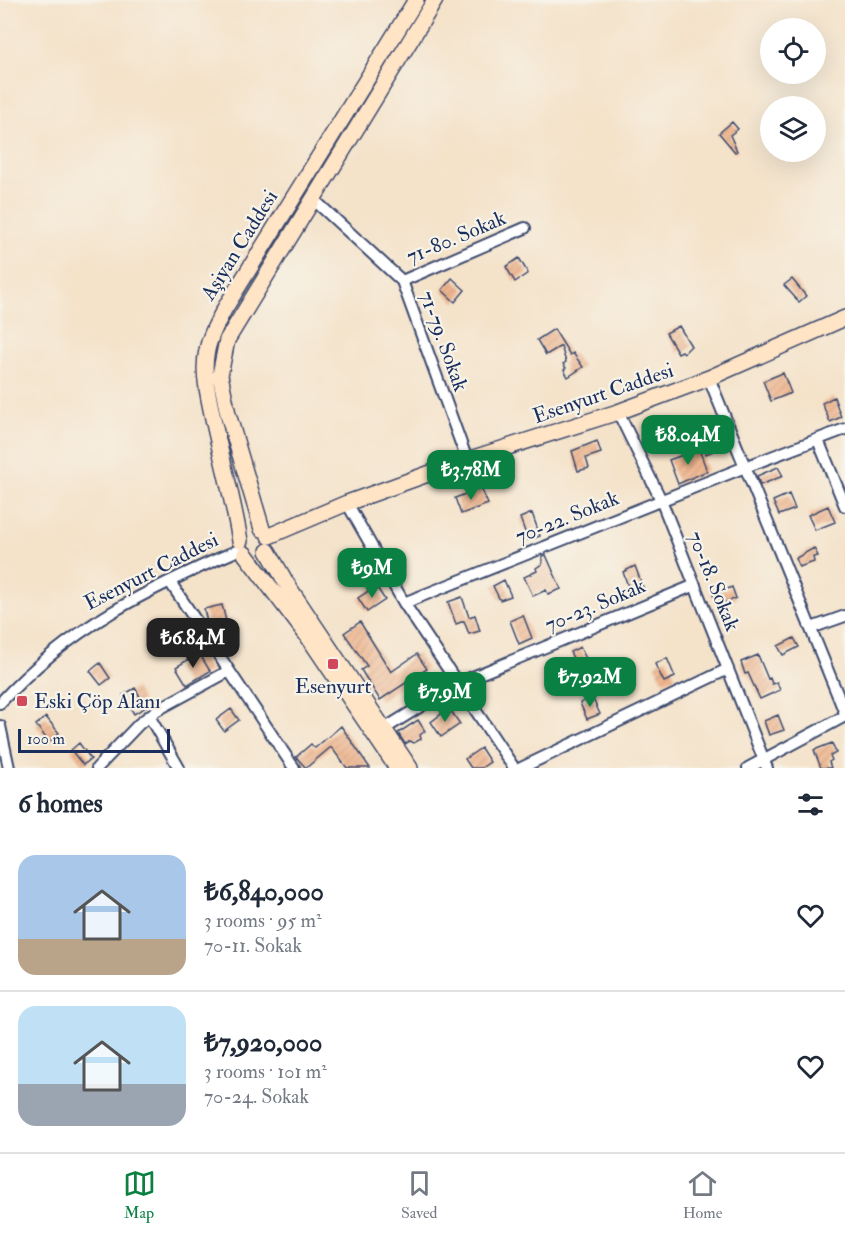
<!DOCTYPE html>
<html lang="en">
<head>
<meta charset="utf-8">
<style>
	body { margin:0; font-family:"IM FELL Double Pica",serif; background:#f6f6f7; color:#1f2937; height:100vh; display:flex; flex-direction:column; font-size:22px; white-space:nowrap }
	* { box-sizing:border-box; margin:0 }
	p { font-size:20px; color:#747a83 }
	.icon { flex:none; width:33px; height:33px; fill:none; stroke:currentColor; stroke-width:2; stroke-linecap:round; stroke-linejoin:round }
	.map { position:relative; height:768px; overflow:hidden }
	.side { display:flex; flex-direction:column; background:#fff; flex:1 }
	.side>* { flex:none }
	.buttons { position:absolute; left:760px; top:18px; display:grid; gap:12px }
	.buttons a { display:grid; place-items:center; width:66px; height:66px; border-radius:50%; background:#fff; box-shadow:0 6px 24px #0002; font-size:30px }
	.scale { position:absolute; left:18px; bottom:15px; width:152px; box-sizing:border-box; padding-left:6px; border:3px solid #1b2f5e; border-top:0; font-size:16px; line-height:21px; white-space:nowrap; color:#1b2f5e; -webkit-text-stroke:4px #f7f3e8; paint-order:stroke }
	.price { position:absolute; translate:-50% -51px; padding:0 14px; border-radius:12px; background:#0b8043; color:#fff; font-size:20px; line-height:39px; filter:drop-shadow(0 2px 3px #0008) }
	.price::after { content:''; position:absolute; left:50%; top:36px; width:18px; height:14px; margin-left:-9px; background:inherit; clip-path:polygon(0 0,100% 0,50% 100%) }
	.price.on { background:#222; color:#fff }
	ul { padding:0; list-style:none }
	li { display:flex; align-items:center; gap:18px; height:150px; padding:0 18px }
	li+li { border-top:2px solid #e0e1e3 }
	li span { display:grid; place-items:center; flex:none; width:168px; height:120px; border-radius:18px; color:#555 }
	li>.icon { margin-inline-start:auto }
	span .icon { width:72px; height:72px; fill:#fffc; stroke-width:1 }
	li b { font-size:26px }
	h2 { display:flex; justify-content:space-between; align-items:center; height:72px; padding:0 18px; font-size:26px }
	.menu { display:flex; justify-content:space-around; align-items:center; height:84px; border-top:2px solid #e0e1e3; background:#fff; font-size:16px; color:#747a83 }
	.menu a { display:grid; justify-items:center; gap:3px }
	.menu .on { color:#0b8043 }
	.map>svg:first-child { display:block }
	.building { fill:url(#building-hatch) }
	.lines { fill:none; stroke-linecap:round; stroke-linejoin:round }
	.street-casing { stroke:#3c4a6e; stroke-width:14 }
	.secondary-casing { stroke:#3c4a6e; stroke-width:18 }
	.street { stroke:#fff; stroke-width:10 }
	.secondary { stroke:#ffe4c6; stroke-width:15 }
	.poi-dot { fill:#d1495b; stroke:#f7f3e8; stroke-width:2 }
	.labels { text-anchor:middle; stroke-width:4.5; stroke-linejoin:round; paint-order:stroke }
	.street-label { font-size:21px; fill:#1b2f5e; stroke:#f7f3e8 }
	.poi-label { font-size:21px; fill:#1b2f5e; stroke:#f7f3e8 }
</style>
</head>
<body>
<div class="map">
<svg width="845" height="768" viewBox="0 0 845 768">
	<defs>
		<pattern id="building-hatch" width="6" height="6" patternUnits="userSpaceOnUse" patternTransform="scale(1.5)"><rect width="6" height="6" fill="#efb68f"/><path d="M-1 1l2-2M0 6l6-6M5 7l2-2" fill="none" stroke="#cc9d7e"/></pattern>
	</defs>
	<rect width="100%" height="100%" fill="#f7f3e8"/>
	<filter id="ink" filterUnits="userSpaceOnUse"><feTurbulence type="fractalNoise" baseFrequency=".0167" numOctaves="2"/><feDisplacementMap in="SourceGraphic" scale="12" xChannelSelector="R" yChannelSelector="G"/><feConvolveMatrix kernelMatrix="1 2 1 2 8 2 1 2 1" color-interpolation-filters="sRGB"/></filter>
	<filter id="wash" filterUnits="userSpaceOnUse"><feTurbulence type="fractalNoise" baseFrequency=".008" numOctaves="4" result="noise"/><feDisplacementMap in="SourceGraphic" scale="24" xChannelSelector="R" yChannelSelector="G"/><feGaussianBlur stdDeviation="1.35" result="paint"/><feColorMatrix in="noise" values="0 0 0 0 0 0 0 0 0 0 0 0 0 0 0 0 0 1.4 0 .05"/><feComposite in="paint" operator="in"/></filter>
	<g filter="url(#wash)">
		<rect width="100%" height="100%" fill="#f4e2c9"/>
		<g id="blocks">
			<path class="building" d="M732,122L738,129L730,135L737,151L735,152L719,133Z
				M519,258L528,273L515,282L506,267Z
				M452,278L465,290L455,302L442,290Z
				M792,279L806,296L799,302L784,285Z
				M679,326L691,346L684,353L682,351L678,353L666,333Z
				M554,329L570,355L573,353L583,367L568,377L564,370L566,368L563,364L566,362L561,346L546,355L537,340Z
				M783,373L791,393L771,401L763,381Z
				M834,397L841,417L830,422L822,403Z
				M714,433L720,448L706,454L700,439Z
				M597,441L601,453L586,458L589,468L578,471L572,451Z
				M699,449L707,471L678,484L669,460Z
				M778,467L783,476L760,485L757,476Z
				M481,488L488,504L461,514L455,498Z
				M789,494L795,509L779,515L773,501Z
				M828,506L835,522L815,530L808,515Z
				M532,513L540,536L528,540L520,518Z
				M814,548L818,556L813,557L814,562L799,567L796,558Z
				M546,555L561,589L548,594L546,590L533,596L524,577L537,571L536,568L542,564V556Z
				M635,566L644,590L631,595L623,572Z
				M504,580L511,596L500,600L493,586Z
				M376,586L385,600L367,612L358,598Z
				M732,587L736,598L720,605L713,595Z
				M462,597L469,617L475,615L480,631L469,634L464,621L456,624L448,602Z
				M222,605L228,629L214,632L211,622H207L204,609Z
				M523,615L532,638L519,644L510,621Z
				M360,622L391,672L417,654L427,669L380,700L361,670L367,666L344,633Z
				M794,638L799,647L783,655L778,646Z
				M580,647L589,664L579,670L570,652Z
				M199,653L210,671L187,685L176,667Z
				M758,655L768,679L770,678L772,684L777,682L780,690L760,699L748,673L745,674L741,662Z
				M667,658L675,677L664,682L655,664Z
				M100,663L110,678L101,685L90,671Z
				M135,688L146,707L134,714L123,695Z
				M592,697L600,714L587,719L580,703Z
				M449,708L460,724L441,737L431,722Z
				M231,709L239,720L224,731L216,720Z
				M778,715L784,730L769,735L764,721Z
				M46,717L59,733L49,742L36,725Z
				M418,720L425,731L420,735L421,739L414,743L410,741L405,744L398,733Z
				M341,726L370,768H347L331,747L306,768L296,757L311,744L315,748Z
				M79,743L91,759L83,765L71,750Z
				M832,743L836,753L830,756L832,760L829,762L831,768H821L814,750Z
				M481,748L490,762L481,768H471L465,759Z"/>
		</g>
	</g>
	<g filter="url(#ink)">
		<use href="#blocks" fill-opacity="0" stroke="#3c4a6e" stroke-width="1.5"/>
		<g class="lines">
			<defs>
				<path id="street" d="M312,198L402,281L467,460
					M402,281L525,228
					M709,378L845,713
					M618,412L661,500L767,768
					M818,440L845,506
					M347,503L404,603L514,768
					M170,582L294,768
					M404,603L745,467L845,429
					M811,628L845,616
					M0,703C68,628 149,588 241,549
					M149,716L179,768
					M0,726L9,768
					M384,729L458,683L695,585
					M97,768L139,724L157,710L229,671
					M521,768L728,669
					M748,768L845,716"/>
				<path id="secondary" d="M262,529L228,414L220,375L227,340L435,0
					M269,536L347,503L467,460L618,412L709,378L845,318
					M240,541C233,498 221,457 212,414C208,394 202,371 207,350C210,335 218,321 225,308L416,0
					M268,551L288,586L410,768
					M245,554L309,638L397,768"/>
			</defs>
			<use href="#street" class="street-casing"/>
			<use href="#secondary" class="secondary-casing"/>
			<use href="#street" class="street"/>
			<use href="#secondary" class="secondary"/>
		</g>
	</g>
	<g class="poi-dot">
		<rect x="327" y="658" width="12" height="12" rx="3"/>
		<rect x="16" y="695" width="12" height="12" rx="3"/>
	</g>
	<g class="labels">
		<g class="street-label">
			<text transform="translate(456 237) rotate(-23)" y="7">71-80. Sokak</text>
			<text transform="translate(239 245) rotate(-58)" y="7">Aşiyan Caddesi</text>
			<text transform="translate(444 341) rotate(70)" y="7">71-79. Sokak</text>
			<text transform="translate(603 393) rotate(-19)" y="7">Esenyurt Caddesi</text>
			<text transform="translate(567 517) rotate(-22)" y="7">70-22. Sokak</text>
			<text transform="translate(151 571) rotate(-27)" y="7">Esenyurt Caddesi</text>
			<text transform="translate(714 581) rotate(68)" y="7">70-18. Sokak</text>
			<text transform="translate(595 605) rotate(-23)" y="7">70-23. Sokak</text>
		</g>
		<g class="poi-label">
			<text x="333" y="693">Esenyurt</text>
			<text x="34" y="708" text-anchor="start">Eski Çöp Alanı</text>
		</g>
	</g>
</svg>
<div class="buttons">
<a><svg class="icon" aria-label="locate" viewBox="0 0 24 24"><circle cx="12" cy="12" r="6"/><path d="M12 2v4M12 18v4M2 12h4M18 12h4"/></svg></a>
<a><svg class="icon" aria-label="layers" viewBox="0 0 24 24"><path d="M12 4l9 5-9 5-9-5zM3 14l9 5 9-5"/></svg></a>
</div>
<div class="scale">100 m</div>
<b class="price" style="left:688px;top:466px">₺8.04M</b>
<b class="price" style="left:471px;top:501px">₺3.78M</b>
<b class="price" style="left:372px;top:599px">₺9M</b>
<b class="price on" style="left:193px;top:669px">₺6.84M</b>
<b class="price" style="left:590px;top:708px">₺7.92M</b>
<b class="price" style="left:445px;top:723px">₺7.9M</b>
</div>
<section class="side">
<h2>6 homes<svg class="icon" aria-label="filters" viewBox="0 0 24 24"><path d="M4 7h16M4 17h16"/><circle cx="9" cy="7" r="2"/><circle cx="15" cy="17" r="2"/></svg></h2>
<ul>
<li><span style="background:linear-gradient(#a9c7e8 70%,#b9a48a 0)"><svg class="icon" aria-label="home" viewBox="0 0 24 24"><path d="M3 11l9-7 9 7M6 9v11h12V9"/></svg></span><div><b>₺6,840,000</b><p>3 rooms · 95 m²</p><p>70-11. Sokak</p></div><svg class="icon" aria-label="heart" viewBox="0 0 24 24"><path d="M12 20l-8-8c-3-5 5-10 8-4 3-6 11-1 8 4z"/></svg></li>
<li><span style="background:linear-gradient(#bfe0f5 65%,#9aa5b1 0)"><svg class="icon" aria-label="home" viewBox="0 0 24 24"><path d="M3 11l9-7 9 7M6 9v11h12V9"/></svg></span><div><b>₺7,920,000</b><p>3 rooms · 101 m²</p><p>70-24. Sokak</p></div><svg class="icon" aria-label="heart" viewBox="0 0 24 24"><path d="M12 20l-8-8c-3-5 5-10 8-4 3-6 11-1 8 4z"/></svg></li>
</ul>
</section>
<nav class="menu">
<a class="on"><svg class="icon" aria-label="map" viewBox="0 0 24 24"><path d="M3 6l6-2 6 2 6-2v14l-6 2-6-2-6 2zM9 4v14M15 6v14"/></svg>Map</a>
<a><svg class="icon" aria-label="saved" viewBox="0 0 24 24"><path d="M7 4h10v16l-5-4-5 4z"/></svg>Saved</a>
<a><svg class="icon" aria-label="home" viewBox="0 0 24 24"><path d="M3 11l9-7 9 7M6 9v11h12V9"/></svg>Home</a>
</nav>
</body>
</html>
